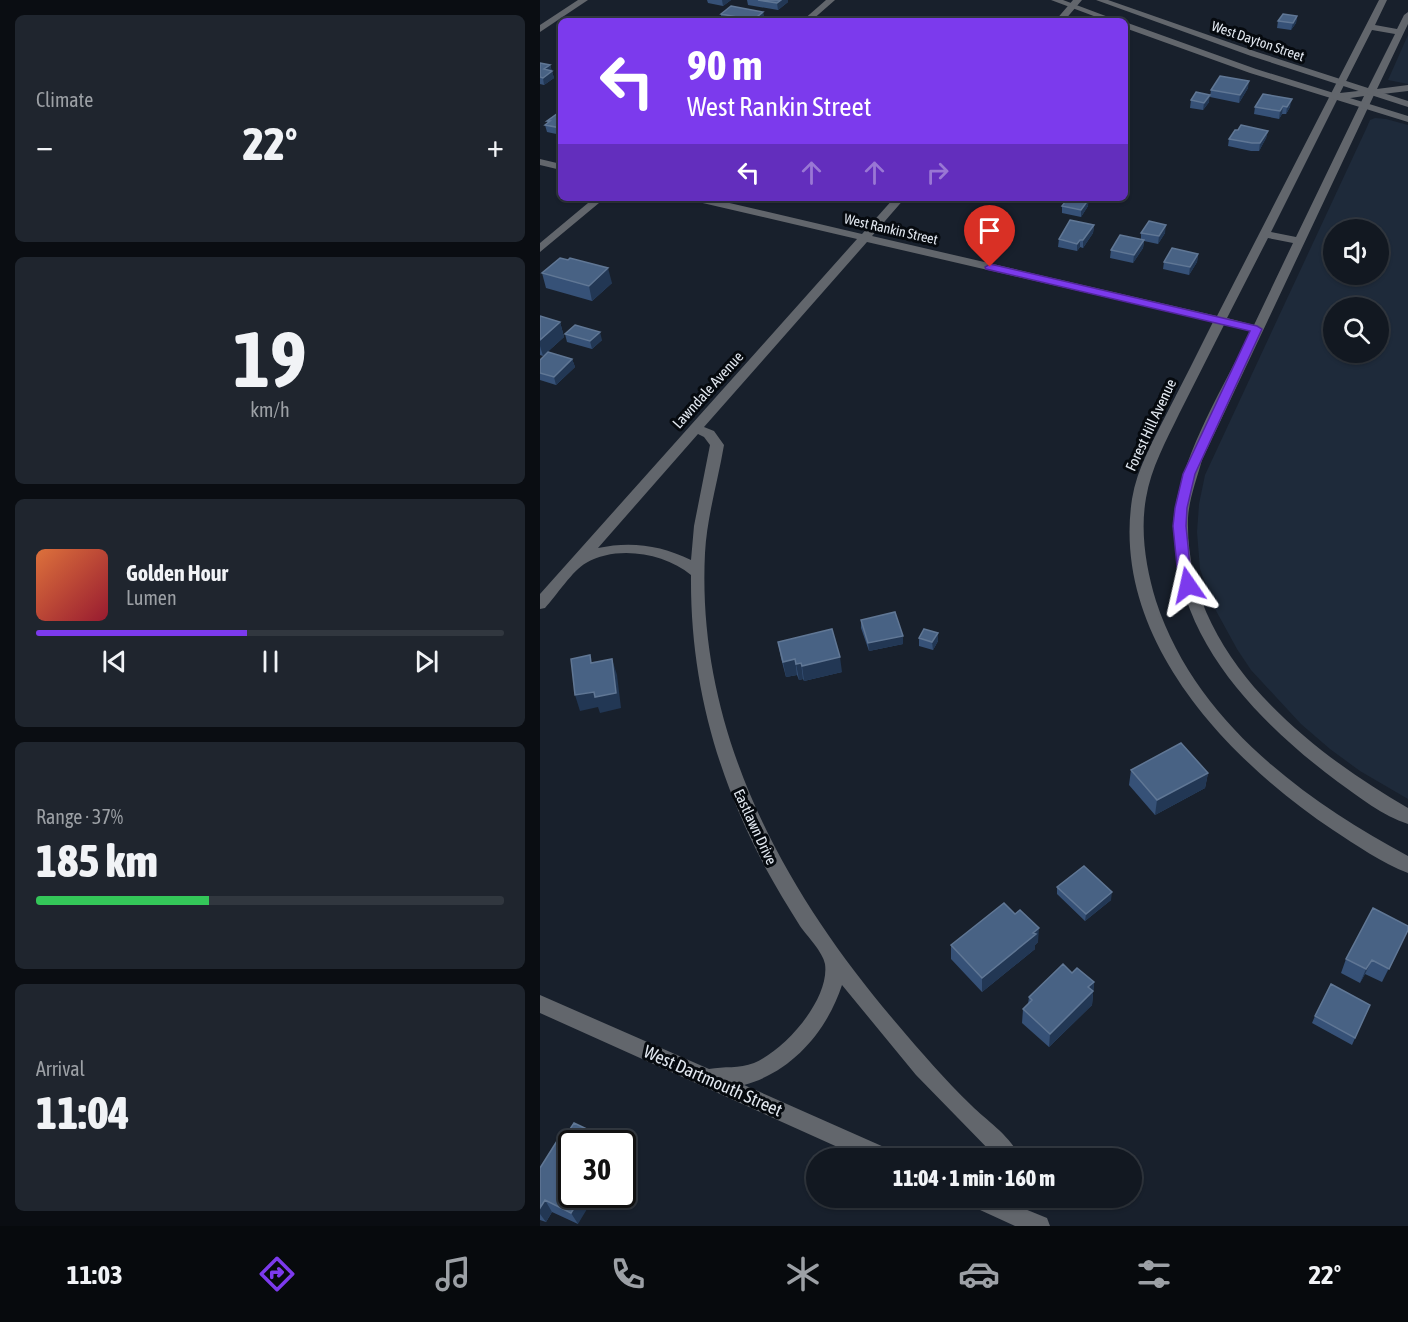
<!DOCTYPE html>
<html lang="en">
<head>
<meta charset="utf-8">
<style>
	:root { --surface:#121821; --page:#1f252e; --text:#f1f3f6; --muted:#9ca0a5; --line:#31373f; --accent:#7c3aed }
	body { margin:0; font-family:"Asap Condensed",sans-serif; background:var(--page); color:var(--text); height:100vh; display:flex; flex-direction:column; font-size:22px; white-space:nowrap }
	* { box-sizing:border-box; margin:0 }
	p { font-size:20px; color:var(--muted) }
	.icon { flex:none; width:33px; height:33px; fill:none; stroke:currentColor; stroke-width:2; stroke-linecap:round; stroke-linejoin:round }
	.map { position:relative; flex:1; overflow:hidden }
	.sheet { display:flex; flex-direction:column; gap:15px; padding:15px; background:#0a0d12; width:540px }
	.sheet>* { flex:none }
	.hud { position:absolute; left:18px; top:18px; width:570px; height:183px; border-radius:9px; box-shadow:0 2px 4px #0004,0 0 0 2px var(--line); background:#7c3aed; color:#fff; overflow:hidden }
	.buttons { position:absolute; left:783px; top:219px; display:grid; gap:12px }
	.buttons a { display:grid; place-items:center; width:66px; height:66px; border-radius:50%; background:var(--surface); box-shadow:0 2px 4px #0004,0 0 0 2px var(--line); font-size:30px }
	.speed { position:absolute; left:18px; top:1130px; display:flex; gap:12px; font-size:30px; font-weight:700; text-align:center }
	.speed>* { display:grid; place-content:center; width:78px; height:78px; border-radius:50%; background:var(--surface); box-shadow:0 2px 4px #0004,0 0 0 2px var(--line); line-height:1 }
	.speed .limit { border:3px solid #111; border-radius:9px; background:#fff; color:#111 }
	.pin { position:absolute; display:grid; place-items:center; width:51px; height:51px; color:#fff; margin:-62px -26px; border-radius:50% 50% 50% 0; rotate:-45deg; box-shadow:0 0 6px #0007 }
	.pin .icon { rotate:45deg }
	.me { position:absolute; width:66px; margin:-33px; rotate:349deg; stroke-linejoin:round; filter:drop-shadow(0 0 4px #0008) }
	.turn { display:flex; align-items:center; gap:21px; height:126px; padding:0 30px; font-size:27px }
	.turn .icon { width:78px; height:78px; stroke-width:2.5 }
	.turn b { display:block; font-size:42px; line-height:51px }
	.lanes { display:flex; align-items:center; height:57px; padding:0 30px; background:#0003; justify-content:center; gap:30px; direction:ltr }
	.lanes .off { opacity:.35 }
	.big { font-size:45px; font-weight:800; line-height:1.1 }
	.sheet .tile { flex:1; display:flex; flex-direction:column; justify-content:center; gap:9px; min-width:0; padding:0 21px; border-radius:9px; background:var(--page) }
	.sheet .dial { align-items:center; gap:0 }
	.dial b { font-size:78px; line-height:1 }
	.song { display:flex; align-items:center; gap:18px }
	.cover { width:72px; height:72px; border-radius:9px; background:linear-gradient(135deg,hsl(20 70% 55%),hsl(350 70% 35%)) }
	.played { height:6px; border-radius:3px; background:linear-gradient(90deg,var(--accent) 45%,var(--line) 45%) }
	.keys { display:flex; justify-content:space-around; direction:ltr }
	.heat { display:flex; justify-content:space-between; align-items:center; font-size:33px; direction:ltr }
	.charge { height:9px; border-radius:4px; background:linear-gradient(90deg,#34c759 37%,var(--line) 0) }
	.trip { position:absolute; left:266px; top:1148px; width:336px; height:60px; border-radius:30px; background:var(--surface); box-shadow:0 2px 4px #0004,0 0 0 2px var(--line); font-weight:800; line-height:60px; text-align:center }
	.tab-bar { display:flex; height:96px; justify-content:space-around; align-items:center; background:#070a0d; color:var(--muted) }
	.tab-bar .icon { width:42px; height:42px }
	.tab-bar .on { color:var(--accent) }
	.tab-bar b { font-size:27px; color:var(--text) }
	main { display:flex; flex:1; min-height:0 }
	.map>svg:first-child { display:block }
</style>
</head>
<body>
<main>
<section class="sheet">
<div class="tile"><p>Climate</p>
<div class="heat"><a>−</a><b class="big">22°</b><a>+</a></div>
</div>
<div class="tile dial"><b>19</b><p>km/h</p></div>
<div class="tile">
<div class="song"><i class="cover"></i><div><b>Golden Hour</b><p>Lumen</p></div></div>
<div class="played"></div>
<div class="keys"><svg class="icon" aria-label="previous" viewBox="0 0 24 24"><path d="M18 5L8 12l10 7zM5 5v14"/></svg><svg class="icon" aria-label="pause" viewBox="0 0 24 24"><path d="M8 5v14M16 5v14"/></svg><svg class="icon" aria-label="next" viewBox="0 0 24 24"><path d="M6 5l10 7-10 7zM19 5v14"/></svg></div>
</div>
<div class="tile"><p>Range · 37%</p><b class="big">185 km</b><div class="charge"></div></div>
<div class="tile"><p>Arrival</p><b class="big">11:04</b></div>
</section>
<div class="map">
<svg width="868" height="1226" viewBox="0 0 868 1226">
	<rect width="100%" height="100%" fill="#18202c"/>
	<path fill="#1e2a3a" fill-rule="evenodd" d="M868,35V84L848,80Z
		M835,118L846,119L868,125V799L820,771L790,749L761,724L711,670L697,649L674,607L660,569L657,532L659,504L665,475L827,127L830,120ZM794,230H838V274H794ZM794,308H838V352H794Z"/>
	<g fill="none" stroke-linecap="round" stroke-linejoin="round">
		<path fill="#62666c" fill-rule="evenodd" d="M38,0H48L0,32V25Z
			M286,0H295L271,21H262Z
			M533,0H542L524,21H515Z
			M839,0H847L835,25L857,29L864,15L868,12V24L837,89L868,85V91L834,95L662,460C657,478 649,499 648,518C644,652 763,747 868,808V824C843,816 819,797 798,782C723,726 642,646 636,547C635,537 633,525 634,515C643,452 683,388 711,331L684,325C669,355 654,384 639,414C626,441 611,468 606,498C600,532 606,568 616,601C655,720 762,799 868,856V873C842,863 816,845 793,830C687,759 571,638 592,499C597,468 614,439 628,411C643,382 658,352 673,322L327,242L164,427L174,431L184,445C178,481 167,516 165,553C156,733 244,892 358,1025C381,1052 405,1080 431,1105C448,1122 471,1136 480,1158H457L376,1075L302,985C287,1031 252,1072 204,1085L353,1151L356,1158H322L0,1013V995L169,1069C184,1066 199,1069 214,1063C245,1050 290,999 285,964C283,952 267,936 260,926C248,907 236,887 225,867C176,774 150,680 151,575C124,553 77,545 46,563C33,570 16,596 5,608L0,609V594L317,239L154,201L149,198H168L322,234L354,198H365L332,236L677,316ZM832,30L855,34L827,90L800,93ZM824,96L756,237L731,232L797,100ZM728,238L753,243L714,325L687,318ZM158,434L164,437L170,445L154,526L151,560C121,545 90,541 58,548Z
			M0,159L21,164V170L0,165Z
			M54,198H65L0,252V243Z
			M423,1197H484L480,1207L507,1218L510,1226H475L427,1204Z"/>
		<path fill="#62666c" fill-rule="evenodd" d="M511,0H523L579,21H567Z
			M556,0H568L717,52L868,101V107L711,56Z
			M585,22L716,69L868,116V122L710,73L585,28Z"/>
	</g>
	<path fill="#365177" d="M167,0H191L183,6L168,3Z
		M207,0H248V2L238,10L208,5Z
		M223,12L224,19L221,21H185L181,20V14Z
		M757,16L756,23L751,30L737,28L738,21Z
		M0,63L10,65L14,78L4,85L0,84Z
		M708,88L699,103L670,97L671,90Z
		M651,100L669,102L663,110L650,108Z
		M715,107H750L746,114H742L739,119L714,114Z
		M21,111V135L7,132L5,125L8,123L7,121Z
		M698,130L728,131L726,138L719,151H711L688,146L689,139Z
		M522,206H548L541,217L522,213Z
		M554,225L553,233L543,248L540,247L537,251L518,247L519,239Z
		M601,233H625L618,244L604,241L603,248L593,263L570,258L571,250L601,240Z
		M658,254L657,262L649,275L623,269L624,262Z
		M28,260L72,283L52,301L6,288L2,273Z
		M0,316L20,322L24,337L3,356L0,355Z
		M25,334L62,340L52,349L27,342Z
		M32,359L35,367L16,385L0,380V360Z
		M321,620L363,644L329,651L321,628Z
		M398,633V641L393,650L379,646V638Z
		M238,642L302,672L264,681L263,679L259,680L257,675L246,677L241,658Z
		M591,770L668,773L665,788L615,815L589,785Z
		M517,887L571,900L545,921L517,894Z
		M868,930L842,982L825,974L820,983L801,973L806,959Z
		M498,942L495,945V949L442,992L411,959V945Z
		M532,973L554,982L552,1005L509,1047L482,1023L483,1009L488,1004L489,997Z
		M830,1005L812,1045L772,1023L775,1016Z
		M26,1135L68,1139L70,1143H32L38,1224L12,1212L6,1222L0,1220V1168Z"/>
	<path fill="#223754" d="M182,0H191L183,6Z
		M241,0H248V2L238,10L237,3Z
		M223,12L224,19L221,21H213V20Z
		M757,16L756,23L751,30L753,23Z
		M10,65L14,78L4,85L3,78L4,69Z
		M709,81L708,88L699,103L700,95Z
		M670,95L669,102L663,110L664,103Z
		M752,99L750,107L746,114L747,107Z
		M743,106L742,114L739,119L740,111Z
		M728,131L726,138L719,151L720,143Z
		M549,199L548,206L541,217V210Z
		M554,225L553,233L543,248V240Z
		M626,225L625,233L618,244L619,236Z
		M540,240V247L537,251V244Z
		M604,240L603,248L593,263L594,255Z
		M658,254L657,262L649,275L650,267Z
		M68,268L72,283L52,301L49,286Z
		M20,322L24,337L3,356L0,346V340Z
		M60,332L62,340L52,349L50,341Z
		M32,359L35,367L16,385L14,377Z
		M398,633V641L393,650L392,642Z
		M363,636V644L329,651L328,643Z
		M300,657L302,672L264,681L262,666Z
		M72,659L77,675L81,708L60,713L58,707L40,711L35,695Z
		M255,659L257,675L246,677L243,662Z
		M261,663L263,679L259,680L256,664Z
		M668,773L665,788L615,815L617,800Z
		M572,892L571,900L545,921L546,914Z
		M499,928L498,942L495,945V949L442,992V978Z
		M832,960L825,974L820,983L826,969Z
		M554,982L552,1005L509,1047L510,1034L548,987Z
		M43,1194H56L38,1224L31,1213Z
		M5,1200L12,1212L6,1222L0,1214V1208Z"/>
	<path fill="#486284" stroke="#607795" stroke-width="1.5" d="M218,0H241L237,3Z
		M191,6L223,12L213,20L181,14Z
		M743,14L757,16L753,23L738,21Z
		M0,63L10,65L4,69L12,71L3,78L0,77Z
		M680,76L709,81L700,95L671,90Z
		M656,92L670,95L664,103L651,100Z
		M723,94L752,99L747,107L743,106L740,111L715,107Z
		M21,111V128L5,125L10,121H7Z
		M701,125L728,131L720,143H712L689,139L695,130H698Z
		M528,198H546L549,199L541,210L522,206Z
		M530,220L554,225L543,240H540L537,244L519,239Z
		M609,221L626,225L619,236L601,233Z
		M580,235L604,240L594,255L571,250Z
		M632,248L658,254L650,267L624,262Z
		M20,258L28,260L30,258L68,268L49,286L2,273Z
		M0,316L20,322L0,340Z
		M35,325L60,332L50,341L25,334Z
		M8,352L32,359L14,377L0,373V360Z
		M355,612L363,636L328,643L321,620Z
		M292,629L300,657L262,666L261,663L256,664L255,659L243,662L238,642Z
		M384,629L398,633L392,642L379,638Z
		M50,655L51,663L72,659L76,693L55,697L54,692L35,695L31,659Z
		M641,743L668,773L617,800L591,770Z
		M544,866L572,892L546,914L517,887Z
		M464,903L475,914L480,910L499,928L493,933L496,934L442,978L411,945Z
		M833,908L868,926V930L849,969L832,960L826,969L806,959Z
		M523,964L532,973L537,968L554,982L548,987L553,991L510,1034L483,1009L492,1000L489,997Z
		M791,984L830,1005L815,1038L775,1016Z
		M34,1123L68,1139L65,1143H32V1194H43L31,1213L5,1200L0,1208V1168L22,1133L26,1135Z"/>
	<path fill="#7c3aed" stroke="#51269a" stroke-width="1.5" d="M450,264L717,326L722,329L655,474L647,508L646,526L650,566L655,585L653,589H644L637,566L633,526L635,508L643,474L710,331L446,269L445,267Z"/>
	<g text-anchor="middle" stroke-width="6" stroke-linejoin="round" paint-order="stroke">
		<g font-size="14" fill="#e2e8f0" stroke="#060a0f">
			<text transform="translate(718 41) rotate(19)" y="5">West Dayton Street</text>
			<text transform="translate(351 229) rotate(13)" y="5">West Rankin Street</text>
		</g>
		<g font-size="15" fill="#e2e8f0" stroke="#060a0f">
			<text transform="translate(168 390) rotate(-48)" y="5">Lawndale Avenue</text>
			<text transform="translate(611 425) rotate(-65)" y="5">Forest Hill Avenue</text>
			<text transform="translate(215 827) rotate(65)" y="5">Eastlawn Drive</text>
		</g>
		<g font-size="18" fill="#e2e8f0" stroke="#060a0f">
			<text transform="translate(173 1081) rotate(24)" y="6">West Dartmouth Street</text>
		</g>
	</g>
</svg>
<div class="buttons">
<a><svg class="icon" aria-label="sound" viewBox="0 0 24 24"><path d="M4 9h4l5-4v14l-5-4H4zM17 9q2 3 0 6"/></svg></a>
<a><svg class="icon" aria-label="search" viewBox="0 0 24 24"><circle cx="10" cy="10" r="6"/><path d="M15 15l6 6"/></svg></a>
</div>
<div class="speed"><div class="limit">30</div></div>
<div class="pin" style="left:450px;top:267px;background:#d93025"><svg class="icon" aria-label="arrive" viewBox="0 0 24 24"><path d="M6 21V4h12l-3 4 3 4H6"/></svg></div>
<svg class="me" style="left:648px;top:585px" viewBox="-20 -20 40 40"><path d="M0-17L14 15 0 8-14 15z" fill="#7c3aed" stroke="#fff" stroke-width="4"/></svg>
<div class="trip">11:04 · 1 min · 160 m</div>
<div class="hud">
<div class="turn"><svg class="icon" aria-label="left" viewBox="0 0 24 24"><path d="M17 20v-9H6M10 6l-5 5 5 5"/></svg><div><b>90 m</b>West Rankin Street</div></div>
<div class="lanes"><svg class="icon" aria-label="left" viewBox="0 0 24 24"><path d="M17 20v-9H6M10 6l-5 5 5 5"/></svg><svg class="icon off" aria-label="ahead" viewBox="0 0 24 24"><path d="M12 20V5M6 11l6-6 6 6"/></svg><svg class="icon off" aria-label="ahead" viewBox="0 0 24 24"><path d="M12 20V5M6 11l6-6 6 6"/></svg><svg class="icon off" aria-label="right" viewBox="0 0 24 24"><path d="M7 20v-9h11M14 6l5 5-5 5"/></svg></div>
</div>
</div>
</main>
<nav class="tab-bar">
<b>11:03</b>
<svg class="icon on" aria-label="directions" viewBox="0 0 24 24"><path d="M12 3l9 9-9 9-9-9zM9 14v-3h6M13 9l2 2-2 2"/></svg>
<svg class="icon" aria-label="music" viewBox="0 0 24 24"><path d="M9 18V5l10-2v13"/><circle cx="6" cy="18" r="3"/><circle cx="16" cy="16" r="3"/></svg>
<svg class="icon" aria-label="phone" viewBox="0 0 24 24"><path d="M5 4h4l2 5-3 2q2 4 5 5l2-3 5 2v4C11 20 4 13 5 4z"/></svg>
<svg class="icon" aria-label="climate" viewBox="0 0 24 24"><path d="M12 3v18M4 7l16 10M4 17L20 7"/></svg>
<svg class="icon" aria-label="car" viewBox="0 0 24 24"><path d="M5 17H2v-5l4-1 3-4h7l3 4 3 1v5h-3M9 17h6M6 11h13"/><circle cx="7" cy="17" r="2"/><circle cx="17" cy="17" r="2"/></svg>
<svg class="icon" aria-label="filters" viewBox="0 0 24 24"><path d="M4 7h16M4 17h16"/><circle cx="9" cy="7" r="2"/><circle cx="15" cy="17" r="2"/></svg>
<b>22°</b>
</nav>
</body>
</html>
